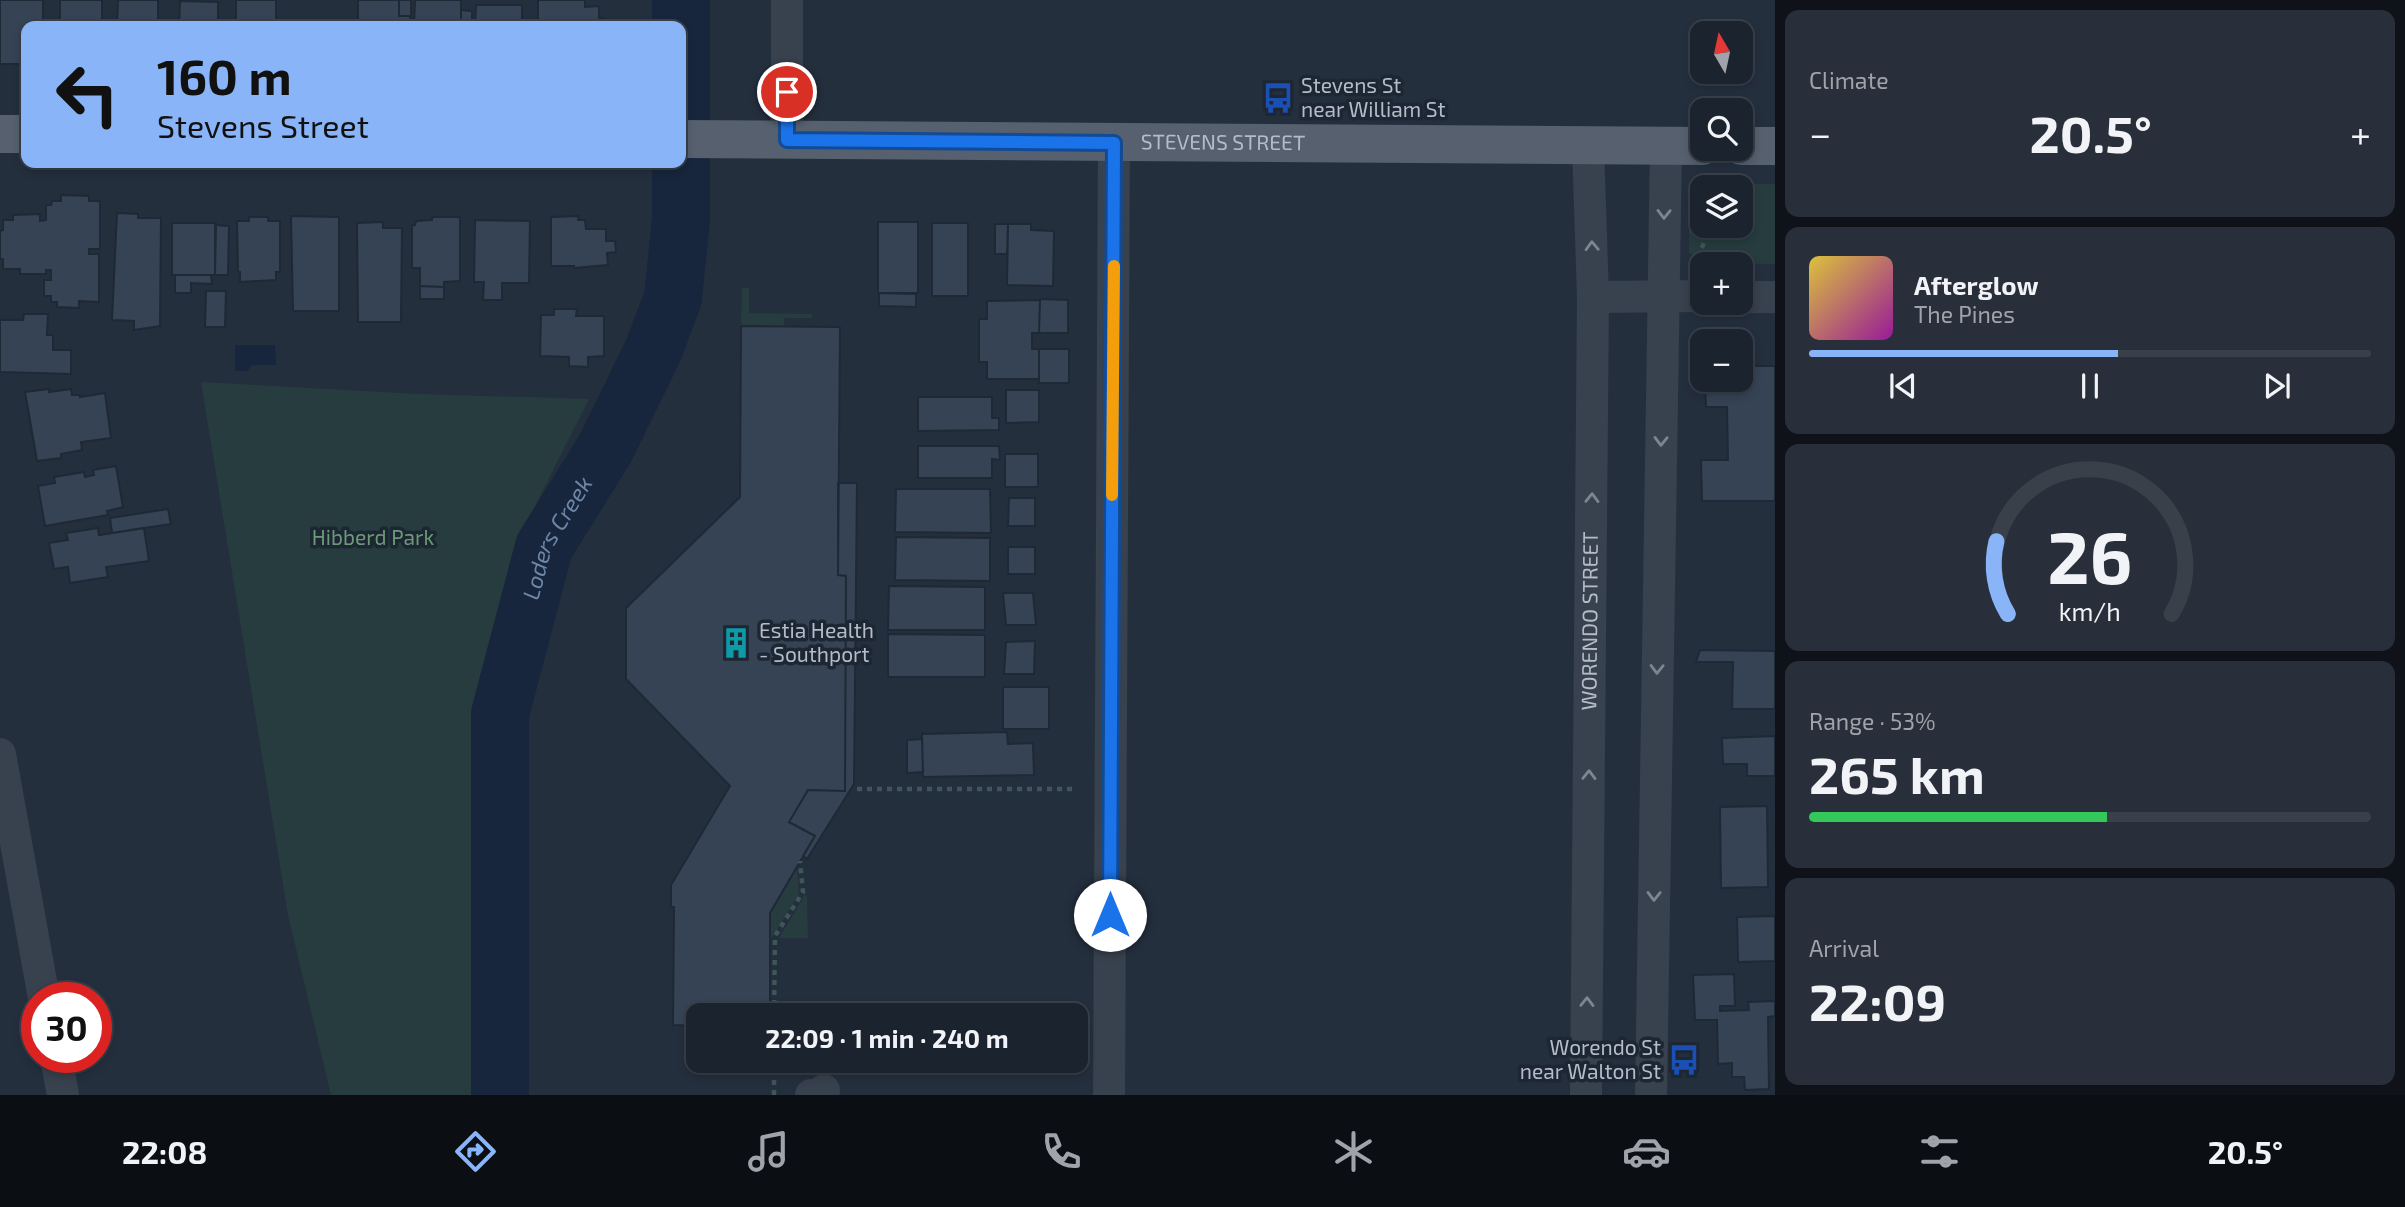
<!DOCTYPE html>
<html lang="en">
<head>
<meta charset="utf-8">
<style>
	:root { --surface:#1b232e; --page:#282f3a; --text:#f1f3f6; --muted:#a0a4aa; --line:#39404a; --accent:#8ab4f8 }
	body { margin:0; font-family:"Exo 2",sans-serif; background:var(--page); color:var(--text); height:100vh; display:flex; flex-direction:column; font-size:26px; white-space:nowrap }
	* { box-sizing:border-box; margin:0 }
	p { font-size:23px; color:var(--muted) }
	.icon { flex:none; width:38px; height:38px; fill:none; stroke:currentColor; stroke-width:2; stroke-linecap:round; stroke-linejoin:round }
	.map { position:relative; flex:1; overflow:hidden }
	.panel { display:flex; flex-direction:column; gap:10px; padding:10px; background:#0f1319; width:630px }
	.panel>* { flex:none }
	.banner { position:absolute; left:21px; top:21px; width:665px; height:147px; border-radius:14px; box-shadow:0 4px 10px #0003,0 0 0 2px var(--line); background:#8ab4f8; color:#111; overflow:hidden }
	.needle { width:46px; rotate:351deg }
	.buttons { position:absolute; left:1690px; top:21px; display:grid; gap:14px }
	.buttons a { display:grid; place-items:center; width:63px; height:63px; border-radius:14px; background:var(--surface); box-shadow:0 4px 10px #0003,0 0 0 2px var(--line); font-size:35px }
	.speed { position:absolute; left:21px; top:982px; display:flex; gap:14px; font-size:35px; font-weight:700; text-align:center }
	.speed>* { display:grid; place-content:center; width:91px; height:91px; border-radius:50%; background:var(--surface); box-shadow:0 4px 10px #0003,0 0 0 2px var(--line); line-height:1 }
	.speed .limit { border:10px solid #d22; background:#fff; color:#111 }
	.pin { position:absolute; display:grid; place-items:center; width:60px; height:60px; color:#fff; margin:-30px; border:4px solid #fff; border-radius:50%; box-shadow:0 2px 7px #0007 }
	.me { position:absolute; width:77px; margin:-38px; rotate:0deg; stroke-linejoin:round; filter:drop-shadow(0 0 5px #0008) }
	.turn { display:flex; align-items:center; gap:24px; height:147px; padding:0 21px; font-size:32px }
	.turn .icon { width:91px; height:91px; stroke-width:2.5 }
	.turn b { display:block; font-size:49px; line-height:60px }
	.big { font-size:52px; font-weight:700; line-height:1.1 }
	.panel .tile { flex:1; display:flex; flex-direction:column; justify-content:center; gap:10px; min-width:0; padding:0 24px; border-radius:14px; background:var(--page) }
	.panel .dial { align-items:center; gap:0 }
	.dial svg { height:182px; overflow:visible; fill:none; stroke:var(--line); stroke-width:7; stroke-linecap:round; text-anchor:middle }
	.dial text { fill:var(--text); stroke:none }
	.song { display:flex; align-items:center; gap:21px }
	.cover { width:84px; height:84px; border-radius:10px; background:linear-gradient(135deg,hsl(50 70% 55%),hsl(300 70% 35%)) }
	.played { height:7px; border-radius:4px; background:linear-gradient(90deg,var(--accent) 55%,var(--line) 55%) }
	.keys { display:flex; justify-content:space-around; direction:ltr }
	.heat { display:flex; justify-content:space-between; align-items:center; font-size:38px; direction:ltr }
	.charge { height:10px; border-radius:5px; background:linear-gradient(90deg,#34c759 53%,var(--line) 0) }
	.trip { position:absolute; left:686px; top:1003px; width:402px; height:70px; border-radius:14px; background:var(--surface); box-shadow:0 4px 10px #0003,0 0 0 2px var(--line); font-weight:700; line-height:70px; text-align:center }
	.tab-bar { display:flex; height:112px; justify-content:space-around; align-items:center; background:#0b0e12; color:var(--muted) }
	.tab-bar .icon { width:49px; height:49px }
	.tab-bar .active { color:var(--accent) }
	.tab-bar b { font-size:32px; color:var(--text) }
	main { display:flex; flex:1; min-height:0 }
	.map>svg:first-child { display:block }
</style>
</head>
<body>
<main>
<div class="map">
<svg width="1775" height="1095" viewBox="0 0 1775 1095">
	<rect width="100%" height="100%" fill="#242f3e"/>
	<path fill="#263c3f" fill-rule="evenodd" d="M1707,183L1775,184V264L1700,263L1689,252V196L1692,190ZM1703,187H1741V226H1703Z
		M742,288H749V313L812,314V318H784V326H741Z
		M201,382L419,394L589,399L521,534L484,697V1095H331L288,915Z
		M797,866L799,894L769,942L770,913Z
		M805,895L807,896L808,938H779Z"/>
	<path fill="#17263c" d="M235,345H275L276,365H252L247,371H235Z"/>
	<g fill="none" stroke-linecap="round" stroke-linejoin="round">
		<path stroke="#17263c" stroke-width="58" id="s1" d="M500,1095V714L544,547L605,449L653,351L673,298L681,219V0"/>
	</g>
	<path fill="#364354" stroke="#1f2835" stroke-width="2" d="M0,0H43V26H26V64H0Z
		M60,0H102V26H60Z
		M118,0H158V26H117Z
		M236,0H276V26H236Z
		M358,0H399V16H410V26H358Z
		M399,0H411V16H399Z
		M415,0H461V26H414Z
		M538,0H585V7L599,6V18L606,19V26H538Z
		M180,1L218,2V26H179Z
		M476,5H522V26H475Z
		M461,10L472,11V26H461Z
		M61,195L89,196V201H100V249H89V254H99V302L79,301V308L57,307V302H51V296H44V280H51V270H46V274H20V269H3V259H0V231L3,230V220H13V215L40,214V221L46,220V205H51L52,201H61Z
		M117,213L138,214V218H161L160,326L134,330V321L112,320Z
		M291,216L339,217V311H293Z
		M579,216L578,220H585L586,229H606V241H615L616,252L607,253L608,265L574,268V266H551V217Z
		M249,217H268V221H280V272H276V280L240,282V272H238L237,221H249Z
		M432,217H460V281L444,282V287L420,286V268H412V225H415L416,221L432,220Z
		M475,220L530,221L529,283H502V300H483L484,282H474Z
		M383,222V228H402L401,322H358L357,223Z
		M878,222H918V293H878Z
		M172,223H216L215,275H172Z
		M932,223H968V296H932Z
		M995,224H1008L1007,254H995Z
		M1008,224H1031V230L1054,231L1053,286L1007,285Z
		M215,225L229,226L228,275H215Z
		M175,275H211L212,284L191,283V293H175Z
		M420,286L444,287V299H420Z
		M206,291H226L225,327H205Z
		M879,293L916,294V307L879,306Z
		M1040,299L1068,300V333H1039Z
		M1040,300L1039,333H1032V349H1039V379H987V362H979V319H987V301Z
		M554,309H577L576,316H604V356L588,357V367L569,366V357L540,356L541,315H554Z
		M24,314H48L47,335H53V350H71V374L0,372V320H23Z
		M741,326L840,327L838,575L846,576L845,791L808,790L789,822L815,836L770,913V1015H698V1026L673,1025L674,907H671V885L730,786L626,679V608L740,497Z
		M1039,349H1069V383H1039Z
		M1741,366H1775V501H1702L1701,460H1728L1727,407H1706L1705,380H1741Z
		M49,389V392L71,389L72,395H80V397L105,393L111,438L81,442L82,450L61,454V458L37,461L25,392Z
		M1006,390H1039V422L1006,423Z
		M918,397H992V418H999V430L918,431Z
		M918,446H999L1000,460L992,459V478H918Z
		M1005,454H1038V487H1005Z
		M116,466L123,507L107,511L108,515L45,526L38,486L55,483L54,477L84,472L85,477L94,475L93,470Z
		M838,483H857L854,784L807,859L803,856L815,836L789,822L808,790L845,791L846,576L838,575Z
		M896,489H990L991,533L895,532Z
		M1009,498H1035V526H1008Z
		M168,509L171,524L112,533L110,518Z
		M98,528L99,535L144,528L149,561L106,567L108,577L70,583L68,567L54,569L49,543L68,540L66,533Z
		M896,537L990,538V581L895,580Z
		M1008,547H1035V574H1008Z
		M889,586L985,587V630H888Z
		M1003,593H1033L1036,625H1006Z
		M888,634L985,635V677H888Z
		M1035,641L1034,674H1004L1006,642Z
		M1700,650L1775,651V709H1732L1733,662H1696Z
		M1003,687H1049V729H1003Z
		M1007,732L1008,744L1033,743L1034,775L923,777L922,734Z
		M1775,736V776H1747V764H1723L1722,738Z
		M922,739L923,772L907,773V740Z
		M1767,806L1768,887L1721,888L1720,807Z
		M1775,916V961L1738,962L1737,917Z
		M1734,974L1735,1006H1720V1011L1749,1010L1748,1002L1775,1001V1016L1768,1017L1769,1089L1745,1090L1744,1077H1732V1063L1718,1064L1717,1020H1695L1693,975Z"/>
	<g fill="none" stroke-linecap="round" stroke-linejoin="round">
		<path stroke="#3f5557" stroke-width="4.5" stroke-dasharray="5 5" stroke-linecap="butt" d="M1698,257L1711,226
			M857,789H1072
			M774,1015L775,936L803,892L800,861
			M774,1095V1060"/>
		<g stroke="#38414e" stroke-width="32">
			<path d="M787,140V0"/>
			<path d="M1593,297L1703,296"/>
			<path d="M1741,297H1775"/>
			<path d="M0,754L44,998"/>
			<path d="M56,1057L63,1095"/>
			<path d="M811,1095H819L824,1090"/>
			<path d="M1109,1095L1114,143"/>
			<path id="s2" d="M1586,1095L1593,297L1588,145"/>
			<path d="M1651,1095L1666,146"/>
		</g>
		<g stroke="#56606e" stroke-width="38">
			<path d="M0,134H26"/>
			<path id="s3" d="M681,139L1703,146"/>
			<path d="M1741,146H1775"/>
		</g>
	</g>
	<defs><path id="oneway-chevron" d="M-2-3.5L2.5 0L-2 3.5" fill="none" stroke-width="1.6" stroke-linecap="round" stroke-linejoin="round" transform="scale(1.75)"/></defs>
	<g stroke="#7c8592">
		<use href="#oneway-chevron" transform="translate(1664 214) rotate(91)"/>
		<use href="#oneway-chevron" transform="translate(1592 246) rotate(-92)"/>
		<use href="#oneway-chevron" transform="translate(1661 441) rotate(91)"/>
		<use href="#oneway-chevron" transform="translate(1592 498) rotate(-89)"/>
		<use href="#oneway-chevron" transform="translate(1657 669) rotate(91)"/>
		<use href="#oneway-chevron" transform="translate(1589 775) rotate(-89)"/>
		<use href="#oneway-chevron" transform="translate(1654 896) rotate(91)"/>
		<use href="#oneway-chevron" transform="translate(1587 1002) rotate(-89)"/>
	</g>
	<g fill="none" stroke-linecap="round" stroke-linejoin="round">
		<defs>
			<path id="route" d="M787,92V140L1114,143L1110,915"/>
		</defs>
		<use href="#route" stroke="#114b97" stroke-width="18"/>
		<use href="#route" stroke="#1a73e8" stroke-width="12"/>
		<path stroke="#f59e0b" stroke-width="12" d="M1112,495L1114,266"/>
	</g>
	<defs>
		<symbol id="bus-bare" viewBox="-9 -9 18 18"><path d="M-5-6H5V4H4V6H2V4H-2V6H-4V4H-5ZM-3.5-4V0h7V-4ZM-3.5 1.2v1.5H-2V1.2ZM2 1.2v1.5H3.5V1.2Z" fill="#1a4fb4" stroke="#1d2633" stroke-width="2.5" paint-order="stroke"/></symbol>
		<symbol id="building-bare" viewBox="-9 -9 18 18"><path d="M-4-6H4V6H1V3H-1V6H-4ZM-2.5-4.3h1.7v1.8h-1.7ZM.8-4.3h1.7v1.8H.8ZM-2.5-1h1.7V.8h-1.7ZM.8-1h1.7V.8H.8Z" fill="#0f9aa8" stroke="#1d2633" stroke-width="2.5" paint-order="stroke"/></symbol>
	</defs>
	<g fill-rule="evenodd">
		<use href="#bus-bare" x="1256" y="76" width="44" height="44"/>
		<use href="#building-bare" x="714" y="621" width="44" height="44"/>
		<use href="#bus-bare" x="1662" y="1038" width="44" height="44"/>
	</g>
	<g text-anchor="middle" stroke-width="7" stroke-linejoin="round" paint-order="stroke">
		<g font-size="21" fill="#b4bcc9" stroke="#1d2633" text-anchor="start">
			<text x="1301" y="93">Stevens St<tspan x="1301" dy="24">near William St</tspan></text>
			<text x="759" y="638">Estia Health<tspan x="759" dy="24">- Southport</tspan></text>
			<text x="1661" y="1055" text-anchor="end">Worendo St<tspan x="1661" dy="24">near Walton St</tspan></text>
		</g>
		<g font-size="21" fill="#b4bcc9" stroke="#1d2633">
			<text dy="7" stroke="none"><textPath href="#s3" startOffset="542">STEVENS STREET</textPath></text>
			<text dy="7" stroke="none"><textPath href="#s2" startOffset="474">WORENDO STREET</textPath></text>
		</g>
		<g font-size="21" fill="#6b9a76" stroke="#1d2633">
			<text x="373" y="545">Hibberd Park</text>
		</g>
		<g font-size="23" font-style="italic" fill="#6d86a8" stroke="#1d2633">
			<text dy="8" stroke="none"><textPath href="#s1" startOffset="567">Loders Creek</textPath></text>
		</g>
	</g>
</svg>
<div class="buttons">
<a><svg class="needle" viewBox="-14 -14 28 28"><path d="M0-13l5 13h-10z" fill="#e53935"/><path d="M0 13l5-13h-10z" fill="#a0a4aa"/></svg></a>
<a><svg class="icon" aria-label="search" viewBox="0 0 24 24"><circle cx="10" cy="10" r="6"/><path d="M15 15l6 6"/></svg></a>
<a><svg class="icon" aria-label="layers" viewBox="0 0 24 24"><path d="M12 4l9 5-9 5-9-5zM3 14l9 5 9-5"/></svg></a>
<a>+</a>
<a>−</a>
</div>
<div class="speed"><div class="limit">30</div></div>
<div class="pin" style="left:787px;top:92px;background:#d93025"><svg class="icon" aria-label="arrive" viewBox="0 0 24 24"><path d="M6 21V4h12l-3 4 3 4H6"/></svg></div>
<svg class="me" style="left:1110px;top:915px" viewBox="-20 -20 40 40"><circle r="19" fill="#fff"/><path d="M0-13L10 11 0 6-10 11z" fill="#1a73e8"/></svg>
<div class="trip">22:09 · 1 min · 240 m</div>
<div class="banner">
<div class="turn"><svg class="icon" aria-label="left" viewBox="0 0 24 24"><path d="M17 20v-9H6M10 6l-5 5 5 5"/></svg><div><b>160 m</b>Stevens Street</div></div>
</div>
</div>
<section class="panel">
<div class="tile"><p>Climate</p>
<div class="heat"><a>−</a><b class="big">20.5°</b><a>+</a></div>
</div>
<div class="tile">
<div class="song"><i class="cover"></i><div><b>Afterglow</b><p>The Pines</p></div></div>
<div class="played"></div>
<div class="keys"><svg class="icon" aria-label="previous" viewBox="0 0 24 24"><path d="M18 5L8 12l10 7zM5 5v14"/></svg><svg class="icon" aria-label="pause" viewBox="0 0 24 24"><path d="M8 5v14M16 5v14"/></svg><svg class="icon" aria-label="next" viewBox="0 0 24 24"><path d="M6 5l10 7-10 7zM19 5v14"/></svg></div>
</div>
<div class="tile dial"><svg viewBox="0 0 100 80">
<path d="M14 69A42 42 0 1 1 86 69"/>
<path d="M14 69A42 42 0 0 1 9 37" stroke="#8ab4f8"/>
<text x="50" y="56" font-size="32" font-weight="700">26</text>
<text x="50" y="72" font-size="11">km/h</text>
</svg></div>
<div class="tile"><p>Range · 53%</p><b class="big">265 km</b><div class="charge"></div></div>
<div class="tile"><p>Arrival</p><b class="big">22:09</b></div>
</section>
</main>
<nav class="tab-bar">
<b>22:08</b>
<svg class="icon active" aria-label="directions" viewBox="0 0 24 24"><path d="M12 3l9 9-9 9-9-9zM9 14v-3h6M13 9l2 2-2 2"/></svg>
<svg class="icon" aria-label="music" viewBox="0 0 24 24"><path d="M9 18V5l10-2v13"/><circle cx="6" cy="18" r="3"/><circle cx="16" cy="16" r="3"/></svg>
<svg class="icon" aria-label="phone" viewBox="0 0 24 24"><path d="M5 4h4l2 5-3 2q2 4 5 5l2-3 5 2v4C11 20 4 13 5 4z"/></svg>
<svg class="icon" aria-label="climate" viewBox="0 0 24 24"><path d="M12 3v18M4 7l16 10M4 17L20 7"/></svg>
<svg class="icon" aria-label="car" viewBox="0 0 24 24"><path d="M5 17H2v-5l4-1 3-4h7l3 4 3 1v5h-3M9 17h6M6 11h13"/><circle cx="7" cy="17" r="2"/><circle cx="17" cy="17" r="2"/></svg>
<svg class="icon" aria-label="filters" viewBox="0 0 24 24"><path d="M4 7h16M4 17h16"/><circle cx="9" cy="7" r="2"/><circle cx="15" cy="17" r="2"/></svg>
<b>20.5°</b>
</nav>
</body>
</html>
